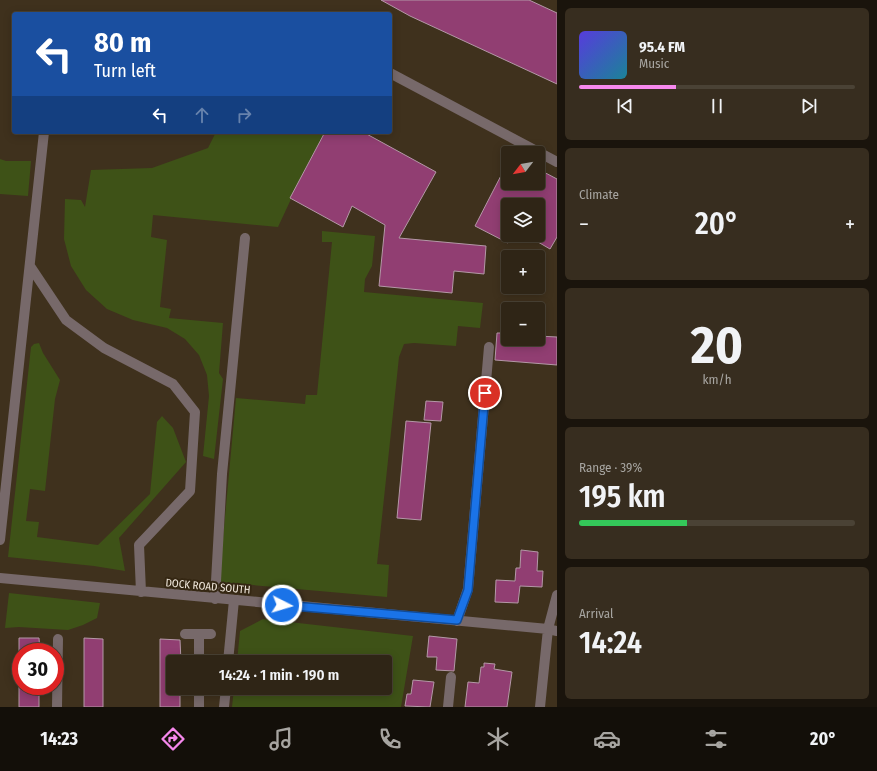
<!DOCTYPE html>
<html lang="en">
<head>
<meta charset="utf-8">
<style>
	:root { --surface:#2f2516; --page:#372d1f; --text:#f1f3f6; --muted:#a7a5a1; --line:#4a4235; --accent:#f688ed }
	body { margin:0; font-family:"Fira Sans Condensed",sans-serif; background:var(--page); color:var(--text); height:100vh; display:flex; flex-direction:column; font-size:15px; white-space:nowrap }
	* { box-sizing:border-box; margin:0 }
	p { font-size:13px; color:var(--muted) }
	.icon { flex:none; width:22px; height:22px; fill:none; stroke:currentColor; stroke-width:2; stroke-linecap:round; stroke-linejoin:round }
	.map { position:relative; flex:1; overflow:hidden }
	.panel { display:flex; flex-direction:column; gap:8px; padding:8px; background:#1a140c; width:320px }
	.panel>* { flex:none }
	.top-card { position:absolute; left:12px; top:12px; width:380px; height:122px; border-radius:4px; box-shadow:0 2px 10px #0003,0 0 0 1px var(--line); background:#1a4fa0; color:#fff; overflow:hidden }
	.needle { width:26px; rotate:239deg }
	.tools { position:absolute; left:501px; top:146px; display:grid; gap:8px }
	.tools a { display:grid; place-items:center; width:44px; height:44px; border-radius:4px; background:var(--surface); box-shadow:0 2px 10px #0003,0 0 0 1px var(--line); font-size:20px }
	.speed { position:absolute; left:12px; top:643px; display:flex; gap:8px; font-size:20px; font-weight:700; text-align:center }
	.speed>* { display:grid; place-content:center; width:52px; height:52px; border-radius:50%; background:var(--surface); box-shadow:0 2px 10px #0003,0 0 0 1px var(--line); line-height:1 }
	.speed .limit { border:6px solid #d22; background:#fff; color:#111 }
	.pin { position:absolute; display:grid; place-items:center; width:34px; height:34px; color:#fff; margin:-17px; border:2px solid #fff; border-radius:50%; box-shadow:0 1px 4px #0007 }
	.me { position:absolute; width:44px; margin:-22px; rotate:95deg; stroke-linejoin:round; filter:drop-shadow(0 0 3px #0008) }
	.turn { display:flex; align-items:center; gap:14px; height:84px; padding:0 16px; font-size:18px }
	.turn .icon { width:52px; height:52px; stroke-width:2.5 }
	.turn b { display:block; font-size:28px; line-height:34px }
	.lanes { display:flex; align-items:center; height:38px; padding:0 16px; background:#0003; justify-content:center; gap:20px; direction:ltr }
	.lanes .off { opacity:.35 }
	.big { font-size:30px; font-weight:600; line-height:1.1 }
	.panel .card { flex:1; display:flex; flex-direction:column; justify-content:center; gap:6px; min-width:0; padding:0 14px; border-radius:6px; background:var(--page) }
	.panel .dial { align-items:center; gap:0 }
	.dial b { font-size:52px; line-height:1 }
	.song { display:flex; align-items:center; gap:12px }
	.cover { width:48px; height:48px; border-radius:6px; background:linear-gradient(135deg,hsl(250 70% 55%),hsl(190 70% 35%)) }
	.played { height:4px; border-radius:2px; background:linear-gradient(90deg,var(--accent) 35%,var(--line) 35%) }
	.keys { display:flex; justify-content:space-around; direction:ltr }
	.heat { display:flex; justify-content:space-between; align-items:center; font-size:22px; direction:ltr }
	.charge { height:6px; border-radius:3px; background:linear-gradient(90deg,#34c759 39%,var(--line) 0) }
	.trip { position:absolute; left:166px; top:655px; width:226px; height:40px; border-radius:4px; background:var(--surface); box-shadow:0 2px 10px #0003,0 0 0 1px var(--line); font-weight:600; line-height:40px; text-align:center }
	.tab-bar { display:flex; height:64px; justify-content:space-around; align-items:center; background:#130f09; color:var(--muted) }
	.tab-bar .icon { width:28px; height:28px }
	.tab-bar .selected { color:var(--accent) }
	.tab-bar b { font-size:18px; color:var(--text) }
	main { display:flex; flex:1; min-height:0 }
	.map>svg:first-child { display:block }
</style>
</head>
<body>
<main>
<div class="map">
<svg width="557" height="707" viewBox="0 0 557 707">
	<rect width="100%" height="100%" fill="#3f311d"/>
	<path fill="#3e5217" d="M216,132H325L306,167L278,227L153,215L151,237L167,240L160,307L171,309L169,318L223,323L219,373L223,379L214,459L203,456L209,396L207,375L199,355L185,339L167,328L133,320L107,309L86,290L71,266L64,239L65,199L81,200L85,207L91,170L152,168L208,148Z
		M0,159L6,161H31L28,196L0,194Z
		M322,231L375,236L372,266L365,279L364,292L483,303L480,328L458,326L456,346L414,343L404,344L399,357L377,564L389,565L387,597L219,582L236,398L305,404L306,395H317L332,242H322Z
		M39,343L43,353L60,380L55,399L45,491L30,489L26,521L39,522L37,537L98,545L150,494L157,422L162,416L173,428L186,462L119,538L125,571L94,566L8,557L31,347L34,344Z
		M9,593L100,603L97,618L83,625L68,630L19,627L5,628Z
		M263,619L413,636L401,707H232L234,688H385V662H237L240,631Z"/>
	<path fill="#913e72" stroke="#b498a7" d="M381,0H529L557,13V84L410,16Z
		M325,132H363L436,172L399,238L486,246L484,274L454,271L452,293L379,286L385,225L352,206L343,227L290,198Z
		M508,162V183H538V169L557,179V237L550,249L538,242V205H508V243L475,226Z
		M497,333H508V339H538V336L557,337V365L495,360Z
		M426,401L443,402L441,421L424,420Z
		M406,421L431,423L421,520L397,518Z
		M521,550L538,552L537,571H543L542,587L520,586L518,603L495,602L496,580L515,581L516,568H520Z
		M429,636L457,639L454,671L436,670L437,657H427Z
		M19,638H39L40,652H19Z
		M84,638L103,639V707H84Z
		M160,639L180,640L181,662H173V688H180V707H160Z
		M484,663L495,664L494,669L512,672L507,707H465L468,682L479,683L481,667H484Z
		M413,680L434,682L430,707L405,706L407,694H411Z
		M19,686H39V707H19Z"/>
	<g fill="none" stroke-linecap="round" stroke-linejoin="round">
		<path stroke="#77696a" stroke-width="10" d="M390,73L557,162
			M30,266L66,320L104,348L173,384L195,412L190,491L139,545L141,592
			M0,540L44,132
			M0,578L548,629L557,631
			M215,599L222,474L245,238
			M457,621L468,589L489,347
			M185,634H211
			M199,662V634
			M228,662L234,600
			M57,707L58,639
			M199,707V688
			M224,707L226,688
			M448,707L451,677
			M540,707L548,629L557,595"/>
	</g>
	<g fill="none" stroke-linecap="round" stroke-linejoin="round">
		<defs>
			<path id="route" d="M282,605L457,620L468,590L485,393"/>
		</defs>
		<use href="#route" stroke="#114b97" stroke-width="10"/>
		<use href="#route" stroke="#1a73e8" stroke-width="7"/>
	</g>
	<g text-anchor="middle" stroke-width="4" stroke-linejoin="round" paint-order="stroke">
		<g font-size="11" fill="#f0e7db" stroke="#352713">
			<text transform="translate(208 586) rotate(5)" y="4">DOCK ROAD SOUTH</text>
		</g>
	</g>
</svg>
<div class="tools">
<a><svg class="needle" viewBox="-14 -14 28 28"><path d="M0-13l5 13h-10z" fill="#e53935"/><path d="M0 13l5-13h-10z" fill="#a7a5a1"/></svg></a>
<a><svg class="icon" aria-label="layers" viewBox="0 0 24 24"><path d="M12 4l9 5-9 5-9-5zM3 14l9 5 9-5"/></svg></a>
<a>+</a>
<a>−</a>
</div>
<div class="speed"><div class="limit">30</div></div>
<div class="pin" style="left:485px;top:393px;background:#d93025"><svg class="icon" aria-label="arrive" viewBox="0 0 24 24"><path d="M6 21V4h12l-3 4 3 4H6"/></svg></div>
<svg class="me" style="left:282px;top:605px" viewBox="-20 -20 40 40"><circle r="17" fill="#1a73e8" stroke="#fff" stroke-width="3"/><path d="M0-11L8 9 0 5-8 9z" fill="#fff"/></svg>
<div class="trip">14:24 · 1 min · 190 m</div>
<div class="top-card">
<div class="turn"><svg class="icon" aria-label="left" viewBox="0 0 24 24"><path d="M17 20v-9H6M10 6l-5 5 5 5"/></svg><div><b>80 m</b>Turn left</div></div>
<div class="lanes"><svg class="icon" aria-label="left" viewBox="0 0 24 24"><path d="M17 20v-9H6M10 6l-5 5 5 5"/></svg><svg class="icon off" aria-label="ahead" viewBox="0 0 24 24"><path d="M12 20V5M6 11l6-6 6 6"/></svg><svg class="icon off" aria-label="right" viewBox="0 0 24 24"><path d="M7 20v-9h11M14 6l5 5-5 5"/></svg></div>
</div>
</div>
<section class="panel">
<div class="card">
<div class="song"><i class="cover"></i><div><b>95.4 FM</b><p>Music</p></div></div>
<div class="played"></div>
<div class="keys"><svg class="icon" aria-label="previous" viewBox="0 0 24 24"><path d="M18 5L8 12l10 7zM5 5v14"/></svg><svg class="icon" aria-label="pause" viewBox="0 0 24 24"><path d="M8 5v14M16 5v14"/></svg><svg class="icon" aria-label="next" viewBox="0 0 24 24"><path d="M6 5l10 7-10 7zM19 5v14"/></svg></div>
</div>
<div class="card"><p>Climate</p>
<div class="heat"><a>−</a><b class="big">20°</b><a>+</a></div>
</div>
<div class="card dial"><b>20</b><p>km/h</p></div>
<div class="card"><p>Range · 39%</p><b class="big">195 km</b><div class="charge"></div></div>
<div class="card"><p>Arrival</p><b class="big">14:24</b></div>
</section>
</main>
<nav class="tab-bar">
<b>14:23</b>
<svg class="icon selected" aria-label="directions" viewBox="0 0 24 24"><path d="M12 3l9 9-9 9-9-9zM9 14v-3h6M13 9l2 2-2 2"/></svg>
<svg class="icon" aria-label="music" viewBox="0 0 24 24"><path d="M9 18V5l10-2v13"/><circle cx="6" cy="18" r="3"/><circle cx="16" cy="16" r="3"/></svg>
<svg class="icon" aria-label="phone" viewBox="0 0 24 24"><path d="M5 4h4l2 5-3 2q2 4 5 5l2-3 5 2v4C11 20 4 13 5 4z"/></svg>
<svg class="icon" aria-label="climate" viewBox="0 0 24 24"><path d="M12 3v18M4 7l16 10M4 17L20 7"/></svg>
<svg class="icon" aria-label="car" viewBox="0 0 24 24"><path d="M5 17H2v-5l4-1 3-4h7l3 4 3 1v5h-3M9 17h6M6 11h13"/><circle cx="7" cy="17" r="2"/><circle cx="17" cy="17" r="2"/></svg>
<svg class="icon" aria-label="filters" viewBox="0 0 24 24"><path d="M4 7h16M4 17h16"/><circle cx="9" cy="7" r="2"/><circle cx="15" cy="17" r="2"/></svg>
<b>20°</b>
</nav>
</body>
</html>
